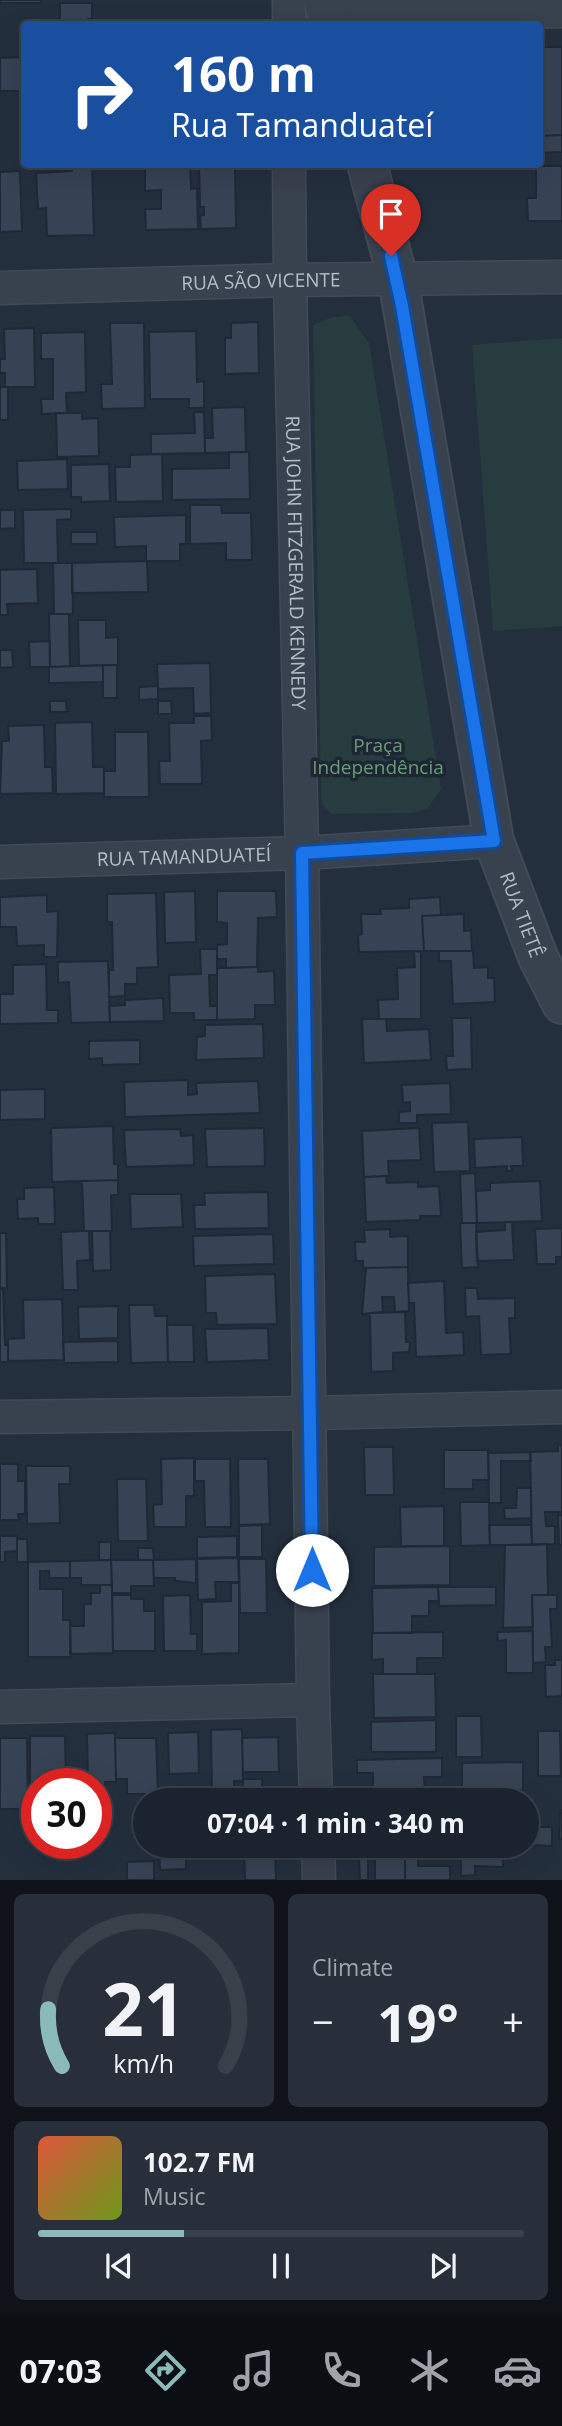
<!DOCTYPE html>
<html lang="en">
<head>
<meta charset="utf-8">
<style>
	:root { --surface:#1b232e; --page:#282f3a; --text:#f1f3f6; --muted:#a0a4aa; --line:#39404a; --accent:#8bbbb9 }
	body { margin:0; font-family:"Open Sans",sans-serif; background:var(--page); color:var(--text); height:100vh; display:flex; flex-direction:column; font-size:26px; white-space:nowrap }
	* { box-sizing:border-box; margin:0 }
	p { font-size:23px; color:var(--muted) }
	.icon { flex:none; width:38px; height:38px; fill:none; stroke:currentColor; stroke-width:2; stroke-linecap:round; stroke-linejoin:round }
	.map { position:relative; height:1880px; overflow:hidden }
	.drawer { display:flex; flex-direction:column; gap:14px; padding:14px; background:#0f1319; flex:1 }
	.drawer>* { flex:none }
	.guide { position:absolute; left:21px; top:21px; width:522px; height:147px; border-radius:7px; box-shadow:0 7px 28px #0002,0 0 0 2px var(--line); background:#1a4fa0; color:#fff; overflow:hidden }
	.speed { position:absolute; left:21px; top:1768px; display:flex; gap:14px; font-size:35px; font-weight:700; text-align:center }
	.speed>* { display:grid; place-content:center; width:91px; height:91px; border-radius:50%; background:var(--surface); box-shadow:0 7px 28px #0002,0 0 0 2px var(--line); line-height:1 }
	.speed .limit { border:10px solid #d22; background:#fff; color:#111 }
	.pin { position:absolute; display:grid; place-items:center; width:60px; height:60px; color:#fff; margin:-72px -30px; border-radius:50% 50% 50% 0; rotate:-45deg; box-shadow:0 0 7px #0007 }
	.pin .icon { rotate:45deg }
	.me { position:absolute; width:77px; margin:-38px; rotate:0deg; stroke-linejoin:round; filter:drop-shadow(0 0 5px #0008) }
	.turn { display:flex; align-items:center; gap:24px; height:147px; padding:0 35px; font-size:32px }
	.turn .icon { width:91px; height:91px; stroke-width:2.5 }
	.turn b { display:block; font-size:49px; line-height:60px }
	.big { font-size:52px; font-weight:700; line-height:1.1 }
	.drawer .card { flex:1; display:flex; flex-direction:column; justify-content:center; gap:10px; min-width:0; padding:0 24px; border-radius:10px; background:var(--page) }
	.drawer .dial { align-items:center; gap:0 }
	.dial svg { height:182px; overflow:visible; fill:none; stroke:var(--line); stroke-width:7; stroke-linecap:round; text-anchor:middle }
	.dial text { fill:var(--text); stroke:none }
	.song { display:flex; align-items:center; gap:21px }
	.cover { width:84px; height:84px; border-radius:10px; background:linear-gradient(135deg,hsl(10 70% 55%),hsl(80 70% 35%)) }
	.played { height:7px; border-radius:4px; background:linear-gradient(90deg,var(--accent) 30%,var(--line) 30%) }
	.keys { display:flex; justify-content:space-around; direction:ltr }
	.heat { display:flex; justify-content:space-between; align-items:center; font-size:38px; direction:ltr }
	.drawer .tiles { flex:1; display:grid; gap:14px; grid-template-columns:1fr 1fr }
	.card:last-child { grid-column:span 2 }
	.trip { position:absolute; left:133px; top:1788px; width:406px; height:70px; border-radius:35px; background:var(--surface); box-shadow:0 7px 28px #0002,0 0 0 2px var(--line); font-weight:700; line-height:70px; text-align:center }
	.dock { display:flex; height:112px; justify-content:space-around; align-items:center; background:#0b0e12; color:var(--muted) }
	.dock .icon { width:49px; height:49px }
	.dock .selected { color:var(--accent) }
	.dock b { font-size:32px; color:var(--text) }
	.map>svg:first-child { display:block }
</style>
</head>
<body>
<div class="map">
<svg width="562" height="1880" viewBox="0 0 562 1880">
	<rect width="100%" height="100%" fill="#242f3e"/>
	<path fill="#263c3f" d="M349,315L369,343L441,789L428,808L413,813L331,814L323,805L321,798L313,325L330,318Z
		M562,338V626L493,631L472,345Z"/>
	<path fill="#364354" stroke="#1f2835" stroke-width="2" d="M0,0H41V3H0Z
		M60,3H92V19H88V24H60Z
		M539,28H542V136H539Z
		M542,47H562V135L542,136Z
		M24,57V91H0V58Z
		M562,135V152L539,153V136Z
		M71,164H92L94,235L47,236L46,208L38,209L36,173L72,171Z
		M145,164H190L191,189L197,188L198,229L146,230L145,209H161V190L145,191Z
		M199,164H235L236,228L201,229L200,216L204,215V207H200Z
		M536,166H562V221H528L527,198H536Z
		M20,171L22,231L0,232V172Z
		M258,322L259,373L225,374V338H231V323Z
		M110,323H144L145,408L102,409L101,384H112Z
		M34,328L35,387H5V373H0V359H5L4,329Z
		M196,331L197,382L204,381V408H189V399H150L149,332Z
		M85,332L86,392L66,393L67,413L42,414L41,399H53V359H41V333Z
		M0,387H8V420H0Z
		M245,407L246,452L205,453V438H213L212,408Z
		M194,412H204L205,453L151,454V434L195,433Z
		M56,413H82V419L98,418L99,456L57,457Z
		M229,452H249L250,499L172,500V469L229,468Z
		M162,454L163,501L116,502L115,467H130V455Z
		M67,459L68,489L18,490L17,461Z
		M109,464L110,501L81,502V497H71V465Z
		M190,505H221L222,513H251L252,560H226V543L190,544Z
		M71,509V519L57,520L58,563H24L23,510Z
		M0,510H15V528L0,529Z
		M186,515V544H180V561H146V546L115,547L114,517Z
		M71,532H97V544H71Z
		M147,561L148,592L72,593V563Z
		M53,563H72L73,614H54Z
		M37,569L38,603L7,604L8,615H0V570Z
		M49,614H69L70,666L50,667Z
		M78,620H106V638L118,637V665L79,666Z
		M50,641V667H30L29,642Z
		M0,650H12L13,667L0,668Z
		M210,663L211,713L194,714L193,688L158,689L157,664Z
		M103,665V682L49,683V667Z
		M103,665H117V698H103Z
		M158,686V699L139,700V687Z
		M50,701H66L67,712H50Z
		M158,701H171L172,714H158Z
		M194,716H211L212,740L201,741L202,784H160L159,761H170L169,723H194Z
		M92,722L93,767H104V793L56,794L55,723Z
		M44,725L45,767H52L53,793L0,794L2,741H9L8,726Z
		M115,732H148L149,797H104V771H115Z
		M195,891L196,942L165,943L164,892Z
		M217,891H276L277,917L258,918L257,967L226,968V959H217V945L227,944V923L217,922Z
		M156,893L158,967L137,968V984H125V996L109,997V970H113L112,922H107V894Z
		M47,895V912L58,911L57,957H44V945L17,946L16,927H0V897Z
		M440,897L441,915L422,916L424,951L359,952L358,935L362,934L361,914H381L380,909L409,908V899Z
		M464,914V931L471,930L472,951H424L422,916Z
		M200,949H217V975H209L210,1006H217V1020H194V1013H170L169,975L201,974Z
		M414,951L421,952V1019H379L378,1000L398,999L397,968L415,967Z
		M439,951H473L474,968L488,967V978H494L495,1002L453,1004L451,961H439Z
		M108,961L110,1022L71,1023L69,982L58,983V962Z
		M46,964L47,1010H58V1023L0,1024V994H13V965Z
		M258,967V972L274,971L275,1005H255V1019L217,1020V968Z
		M163,998L164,1021L110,1022L109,1006L125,1005V1000Z
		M452,1018H471L472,1069L447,1070L446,1056H453Z
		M362,1019H386L387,1031L429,1029L431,1060L364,1063Z
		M263,1024L264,1058L196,1060L197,1037L205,1036V1025Z
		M140,1040V1064L102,1065V1058L89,1059V1041Z
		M188,1080V1095L197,1094L196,1083L258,1081L260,1113L125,1117L124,1082Z
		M450,1083L451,1114L417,1115V1123H399V1112L410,1111V1102L403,1103L402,1085Z
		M45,1089V1119L0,1120V1090Z
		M468,1122L470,1171L434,1172L432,1123Z
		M113,1126L114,1164H118V1180L52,1182L51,1128Z
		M264,1128L265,1166L207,1167L205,1129Z
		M419,1128L421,1160L388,1161L389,1176L364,1177L362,1131Z
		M180,1129L181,1136L193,1135L194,1165L126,1167L124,1130Z
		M522,1137L523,1166H511L512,1171H507V1166L475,1168L474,1139Z
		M475,1173L477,1223H462L460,1174Z
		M386,1176L387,1183L418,1182V1187L439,1186L441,1216H420V1220L366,1222L364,1177Z
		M118,1180V1195H111L112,1231H84L82,1181Z
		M540,1181L542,1221L477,1223L476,1191L490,1190V1183Z
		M54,1187L55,1224H38V1218L18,1219L17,1199H24V1188Z
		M268,1192L269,1228L195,1229L194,1205H205L204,1193Z
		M130,1194H181L183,1227L131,1229Z
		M505,1222H512L514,1260L477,1261L476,1232L505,1230Z
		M460,1223H476L478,1267L462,1268Z
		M562,1228V1257H556V1264H537L535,1229Z
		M390,1229V1237L408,1236V1267L363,1268V1261H356L355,1242H365L364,1230Z
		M84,1231H89L90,1260L77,1261L78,1290H63L61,1232Z
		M92,1231H110L111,1270L93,1271Z
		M0,1233H6L7,1288H0Z
		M273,1234L274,1264L194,1266L193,1236Z
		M408,1267L409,1311L395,1312L394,1297H382L383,1312L362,1314L366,1268Z
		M275,1274L277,1324L217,1325L216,1313H206L205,1276Z
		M444,1281L446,1333L463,1332L464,1355L416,1357L414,1303H409L408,1283Z
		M465,1288H477L478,1299L515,1298V1318H509L511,1354L481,1355L479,1316L466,1317Z
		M0,1289H3L5,1345H8V1362H0Z
		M62,1299L64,1360L8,1361V1339L24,1338L23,1300Z
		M129,1305H154L155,1316H167L168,1362L131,1363Z
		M118,1306V1338L79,1339L78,1307Z
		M405,1312L406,1342H410L409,1352L393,1353V1371L371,1372L370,1313Z
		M167,1325H193L194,1362H168Z
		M268,1328L269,1360L207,1362L205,1329Z
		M118,1341V1362L64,1363L63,1342Z
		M558,1445H562V1512H545L546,1526H555V1544L532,1545L530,1452L558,1451Z
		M364,1447H393L394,1495H365Z
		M444,1450H488L489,1480H473V1489H444Z
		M530,1452L531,1461H501V1503H489L488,1453Z
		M194,1458V1496H186V1527H154L153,1505L162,1504L161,1459Z
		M195,1459H230L231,1527H205L204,1481H195Z
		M238,1459H268L270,1524L239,1525Z
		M0,1464H18V1481H25V1514H18L19,1520H0Z
		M26,1466H70V1484H59L60,1523L27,1524Z
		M117,1479H146L148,1541H118Z
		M517,1488H531V1518L505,1519L504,1508H516Z
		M460,1502H489L490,1545L461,1546Z
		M444,1506V1546H401L400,1507Z
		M558,1515H562V1545H559Z
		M262,1525V1557H239V1526Z
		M489,1525H531L532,1545H490Z
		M0,1536H17V1551L5,1552V1562H0Z
		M237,1536V1557L197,1558V1537Z
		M17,1539H27L28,1562H17Z
		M99,1542H111V1560H99Z
		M547,1544L548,1595H532L533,1627L503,1628L505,1545Z
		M450,1546V1585L374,1586V1547Z
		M138,1548H153L154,1560H138Z
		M238,1558L239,1582H215L216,1599L198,1600L197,1559Z
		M196,1559V1583L175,1581V1578H154L153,1560Z
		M239,1559H266L267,1613H240Z
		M111,1560H153L154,1586H131V1593H112Z
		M111,1560L112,1585H81V1578H70V1561Z
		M70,1561V1578H49V1571H40V1589H63V1620H70L71,1657H28V1562Z
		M231,1583H239V1653L202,1654V1602L231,1601Z
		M100,1585H112L113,1653L70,1654V1626H84V1604H91V1593H100Z
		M438,1587H496V1605L439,1606Z
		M438,1587L439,1601H429V1616H412V1633H373L372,1588Z
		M112,1595H131V1599H144V1611H155V1651H113Z
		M190,1595L191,1634H197V1651H164L163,1596Z
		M532,1595H557V1609H550L552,1647H545L546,1662L533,1663Z
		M533,1631V1673H506V1640L498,1641L497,1632Z
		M443,1632V1658H417V1674H383V1659L372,1660V1633Z
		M555,1660H562V1696L546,1697L545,1665H555Z
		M373,1674H435L436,1717L374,1718Z
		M456,1716H481L482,1757H456Z
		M436,1720V1752H371V1722Z
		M242,1729L243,1781H234V1793H212L211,1730Z
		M538,1731H560L561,1776H538Z
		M198,1732L199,1773L169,1774L168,1733Z
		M115,1733L116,1782H105V1796H96V1783H88L87,1734Z
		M30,1736H65L66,1783H37V1786H30Z
		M278,1737L279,1772H243L242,1738Z
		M0,1738H27L28,1809H0Z
		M115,1738H156L158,1794H127V1779H116Z
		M442,1758V1777H424L425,1788L373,1789V1773H357V1760Z
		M523,1762V1790L462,1791V1763Z
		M243,1779H262V1801H244Z
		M429,1789H450V1800L429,1801Z
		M560,1810H562V1839H559Z
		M31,1812H37V1831H31Z
		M527,1827H552V1846L527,1845Z
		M159,1846H200V1854L186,1853V1869L160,1870Z
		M244,1846H290L275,1847L276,1880H245Z
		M376,1846H404V1849H376Z
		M461,1846H503V1867L475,1866V1875L461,1876Z
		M359,1859H368V1880H360Z
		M375,1859H405V1880H375Z
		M405,1859H418V1866H450V1880H405Z
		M154,1861V1880H127V1862Z"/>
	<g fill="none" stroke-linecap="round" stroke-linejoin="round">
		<defs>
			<g id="minor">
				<path d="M289,0V24"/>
				<path d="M327,16L562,11"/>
				<path id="s1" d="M289,164L290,280L302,853L313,1700L316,1801"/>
				<path id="s2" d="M0,288L290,280L562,277"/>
				<path id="s3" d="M0,862L302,853L494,841"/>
				<path d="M0,1417L311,1413L562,1407"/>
				<path d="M0,1707L313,1700"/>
				<path d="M318,1846L319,1880"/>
			</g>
			<g id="tertiary">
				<path d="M324,0L329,24"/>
				<path id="s4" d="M367,164L398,279L494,841L538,957L562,1004"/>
			</g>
		</defs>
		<use href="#minor" stroke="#414a57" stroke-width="35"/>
		<use href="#tertiary" stroke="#414a57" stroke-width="42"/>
		<use href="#minor" stroke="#38414e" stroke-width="32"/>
		<use href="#tertiary" stroke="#38414e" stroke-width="38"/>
	</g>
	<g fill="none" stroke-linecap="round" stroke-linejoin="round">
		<defs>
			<path id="route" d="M312,1570L302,853L494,841L402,306L391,256"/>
		</defs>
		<use href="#route" stroke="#114b97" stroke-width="18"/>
		<use href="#route" stroke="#1a73e8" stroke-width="12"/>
	</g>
	<g text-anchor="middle" stroke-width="7" stroke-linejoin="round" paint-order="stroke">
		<g font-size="19" fill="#b4bcc9" stroke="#1d2633">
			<text dy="7" stroke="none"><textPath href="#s2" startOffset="261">RUA SÃO VICENTE</textPath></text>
			<text dy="7" stroke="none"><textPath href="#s1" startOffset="399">RUA JOHN FITZGERALD KENNEDY</textPath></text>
			<text dy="7" stroke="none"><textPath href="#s3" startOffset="184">RUA TAMANDUATEÍ</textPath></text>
			<text dy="7" stroke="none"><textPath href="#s4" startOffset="768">RUA TIETÊ</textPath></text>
		</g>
		<g font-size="19" fill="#6b9a76" stroke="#1d2633">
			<text x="378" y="752">Praça<tspan x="378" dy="22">Independência</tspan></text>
		</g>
	</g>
</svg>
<div class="speed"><div class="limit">30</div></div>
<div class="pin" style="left:391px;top:256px;background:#d93025"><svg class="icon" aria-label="arrive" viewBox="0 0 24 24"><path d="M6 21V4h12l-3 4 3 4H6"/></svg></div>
<svg class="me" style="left:312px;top:1570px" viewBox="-20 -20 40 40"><circle r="19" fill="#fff"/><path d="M0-13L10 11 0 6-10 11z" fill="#1a73e8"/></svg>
<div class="trip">07:04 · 1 min · 340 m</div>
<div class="guide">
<div class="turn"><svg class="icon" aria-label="right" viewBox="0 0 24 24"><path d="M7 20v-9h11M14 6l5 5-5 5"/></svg><div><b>160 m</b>Rua Tamanduateí</div></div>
</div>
</div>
<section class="drawer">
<div class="tiles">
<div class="card dial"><svg viewBox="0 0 100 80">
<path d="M14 69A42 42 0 1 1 86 69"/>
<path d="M14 69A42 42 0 0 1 8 44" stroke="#8bbbb9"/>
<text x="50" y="56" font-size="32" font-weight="700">21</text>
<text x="50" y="72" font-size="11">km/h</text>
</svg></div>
<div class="card"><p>Climate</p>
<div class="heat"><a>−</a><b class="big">19°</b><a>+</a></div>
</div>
<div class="card">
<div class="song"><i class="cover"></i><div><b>102.7 FM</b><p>Music</p></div></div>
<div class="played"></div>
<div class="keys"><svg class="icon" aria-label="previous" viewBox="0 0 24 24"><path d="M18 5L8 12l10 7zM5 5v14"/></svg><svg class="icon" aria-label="pause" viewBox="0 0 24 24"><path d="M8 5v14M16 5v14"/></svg><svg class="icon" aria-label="next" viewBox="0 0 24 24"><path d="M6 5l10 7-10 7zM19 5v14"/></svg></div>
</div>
</div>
</section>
<nav class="dock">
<b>07:03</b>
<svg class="icon selected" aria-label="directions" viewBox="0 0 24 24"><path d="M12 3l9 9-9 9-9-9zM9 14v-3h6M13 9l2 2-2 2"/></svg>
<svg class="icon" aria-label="music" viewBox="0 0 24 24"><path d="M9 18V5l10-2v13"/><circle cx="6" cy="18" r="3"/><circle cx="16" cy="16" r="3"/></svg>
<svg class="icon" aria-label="phone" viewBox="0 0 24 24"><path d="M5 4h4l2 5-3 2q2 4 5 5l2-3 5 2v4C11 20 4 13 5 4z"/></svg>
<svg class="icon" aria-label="climate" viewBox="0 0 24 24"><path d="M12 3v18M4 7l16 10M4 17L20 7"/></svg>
<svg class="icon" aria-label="car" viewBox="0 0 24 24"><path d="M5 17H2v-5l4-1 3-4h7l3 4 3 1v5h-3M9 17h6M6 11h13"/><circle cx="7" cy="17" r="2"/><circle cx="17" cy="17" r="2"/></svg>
</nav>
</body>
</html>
